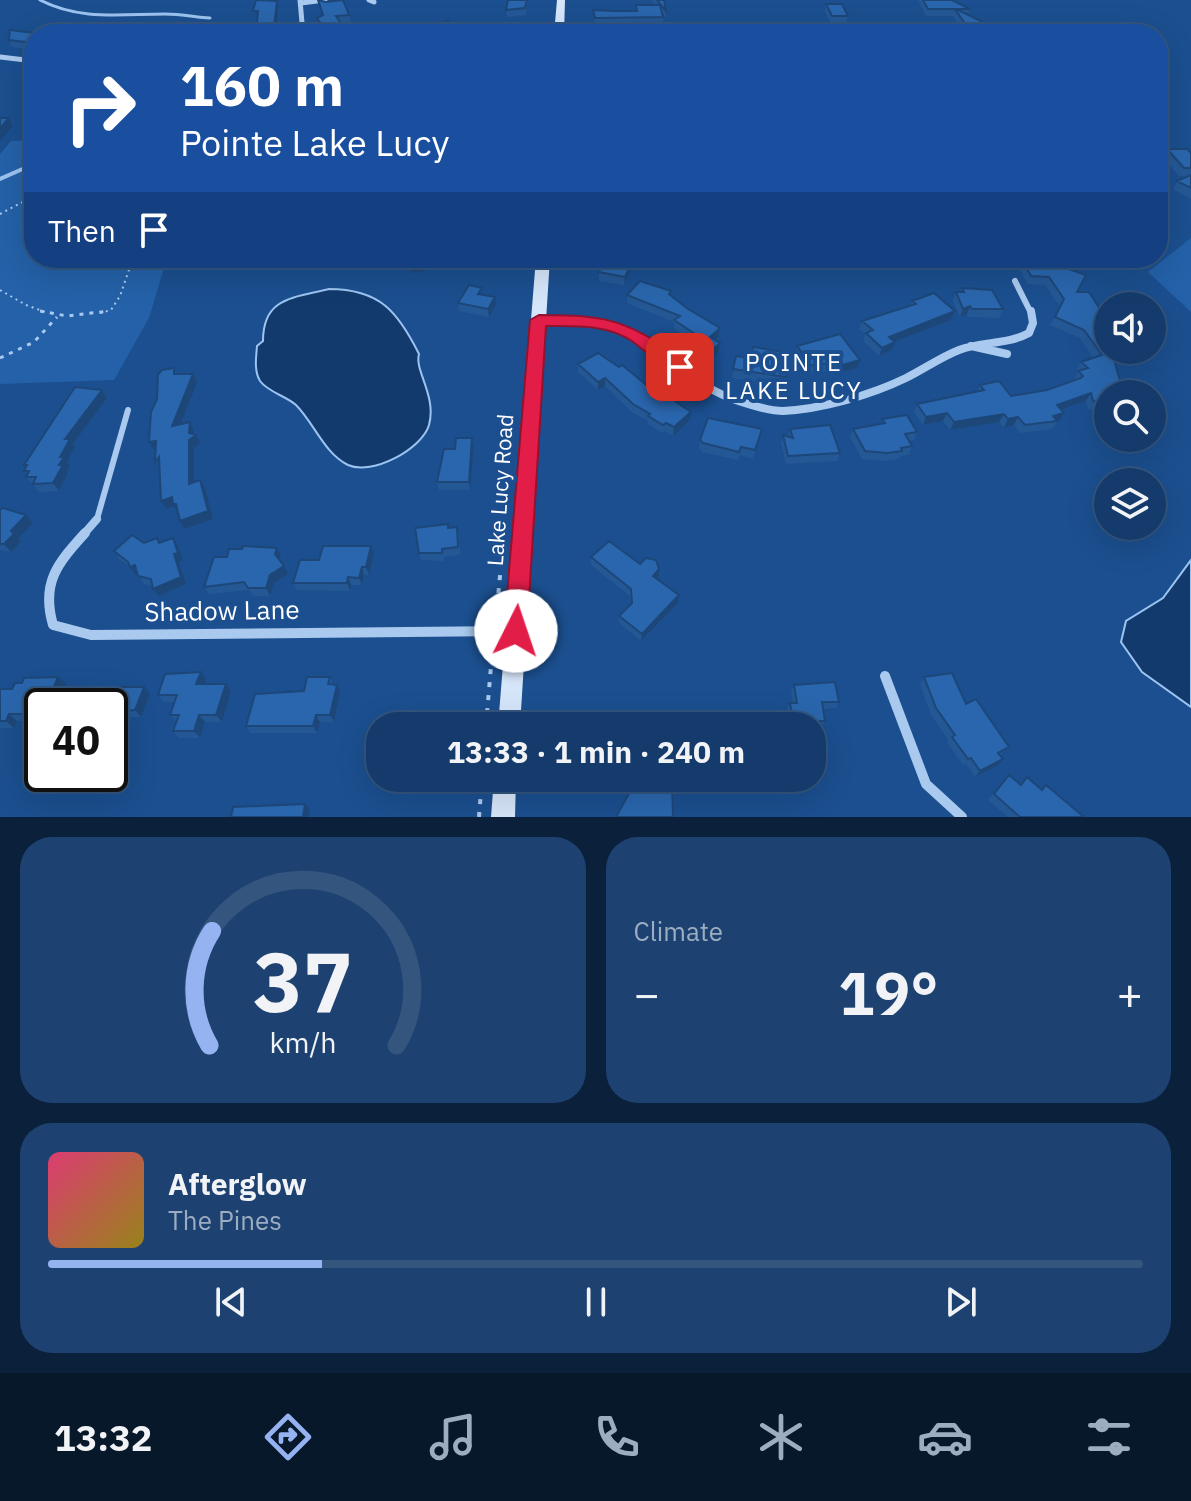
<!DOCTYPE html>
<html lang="en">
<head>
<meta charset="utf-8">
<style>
	:root { --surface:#143b6b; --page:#1d4271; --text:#f1f3f6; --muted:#9dadc1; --line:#33557e; --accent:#95b2f1 }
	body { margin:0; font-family:"IBM Plex Sans",sans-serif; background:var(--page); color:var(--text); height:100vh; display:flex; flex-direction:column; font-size:30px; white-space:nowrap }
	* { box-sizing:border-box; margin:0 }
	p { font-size:26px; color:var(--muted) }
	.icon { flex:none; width:44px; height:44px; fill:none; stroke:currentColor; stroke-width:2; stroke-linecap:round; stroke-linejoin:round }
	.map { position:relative; height:817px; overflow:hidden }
	.side { display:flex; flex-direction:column; gap:20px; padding:20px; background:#0b203b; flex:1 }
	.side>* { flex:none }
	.guide { position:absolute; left:24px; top:24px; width:1144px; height:244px; border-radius:32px; box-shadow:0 8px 32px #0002,0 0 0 2px var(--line); background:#1a4fa0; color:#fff; overflow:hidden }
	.controls { position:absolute; left:1094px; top:292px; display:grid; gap:16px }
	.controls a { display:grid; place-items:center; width:72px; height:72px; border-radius:50%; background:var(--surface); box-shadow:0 8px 32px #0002,0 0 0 2px var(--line); font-size:40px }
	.speed { position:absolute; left:24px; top:688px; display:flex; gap:16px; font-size:40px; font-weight:700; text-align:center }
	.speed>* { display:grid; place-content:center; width:104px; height:104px; border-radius:50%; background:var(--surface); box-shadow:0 8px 32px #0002,0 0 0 2px var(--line); line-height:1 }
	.speed .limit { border:4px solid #111; border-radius:12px; background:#fff; color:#111 }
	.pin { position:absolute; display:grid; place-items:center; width:68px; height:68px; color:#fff; margin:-34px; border-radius:16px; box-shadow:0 4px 12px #0006 }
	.me { position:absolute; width:88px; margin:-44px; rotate:4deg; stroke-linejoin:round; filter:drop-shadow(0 0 6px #0008) }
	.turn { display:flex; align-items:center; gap:28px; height:168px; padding:0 24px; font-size:36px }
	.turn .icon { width:104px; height:104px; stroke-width:2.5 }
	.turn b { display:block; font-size:56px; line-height:68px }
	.then { display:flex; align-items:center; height:76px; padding:0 24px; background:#0003; gap:16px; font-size:30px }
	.big { font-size:60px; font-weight:700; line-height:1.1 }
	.side .widget { flex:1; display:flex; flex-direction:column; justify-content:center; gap:12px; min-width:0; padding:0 28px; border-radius:32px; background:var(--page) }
	.side .dial { align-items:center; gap:0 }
	.dial svg { height:208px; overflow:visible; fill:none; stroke:var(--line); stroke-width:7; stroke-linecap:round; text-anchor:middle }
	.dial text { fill:var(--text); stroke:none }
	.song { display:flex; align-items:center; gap:24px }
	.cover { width:96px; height:96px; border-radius:12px; background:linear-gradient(135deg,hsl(340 70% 55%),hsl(50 70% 35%)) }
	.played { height:8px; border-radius:4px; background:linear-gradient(90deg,var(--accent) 25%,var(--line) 25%) }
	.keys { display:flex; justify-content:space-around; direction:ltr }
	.heat { display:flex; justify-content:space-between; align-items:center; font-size:44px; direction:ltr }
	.side .tiles { flex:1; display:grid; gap:20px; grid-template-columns:1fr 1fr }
	.widget:last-child { grid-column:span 2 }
	.trip { position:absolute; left:366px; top:712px; width:460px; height:80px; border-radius:32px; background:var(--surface); box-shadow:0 8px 32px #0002,0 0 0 2px var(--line); font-weight:700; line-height:80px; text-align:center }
	.menu { display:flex; height:128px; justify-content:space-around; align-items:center; background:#08182b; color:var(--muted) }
	.menu .icon { width:56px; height:56px }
	.menu .current { color:var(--accent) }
	.menu b { font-size:36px; color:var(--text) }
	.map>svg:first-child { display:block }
</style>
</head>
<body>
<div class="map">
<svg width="1191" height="817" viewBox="0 0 1191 817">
	<rect width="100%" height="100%" fill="#1b4f8f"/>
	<path fill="#2461a8" d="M34,140V258H167L149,318L114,380L0,384V154L11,141Z
		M1191,238V312L1148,272Z"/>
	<path fill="#123a6d" stroke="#9cc4f0" stroke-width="2" d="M329,289C380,289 398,312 419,354C414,370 437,396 429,425C422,449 372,476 348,465C324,453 314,423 296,405C286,396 268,392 260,381C254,371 256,358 257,346L263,341C263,297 294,298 329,289Z
		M1191,560V707L1142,672L1121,642L1126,621L1163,598Z"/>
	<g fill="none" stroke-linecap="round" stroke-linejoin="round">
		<path stroke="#9cc4f0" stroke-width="3" d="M40,0C80,21 122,14 165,14C181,14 195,17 210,18"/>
		<path stroke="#9cc4f0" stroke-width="4" d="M0,179L34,164"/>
		<path stroke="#a9c9ee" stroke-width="2" stroke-dasharray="2 4" stroke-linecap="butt" d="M0,214L34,196
			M0,290L26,305L48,313
			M100,313L111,310L120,296L133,258"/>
		<path stroke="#a9c9ee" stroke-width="3" stroke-dasharray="4 6" stroke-linecap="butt" d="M40,311L67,316L109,311
			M0,358L34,342L57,317
			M503,535L508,483"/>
		<path stroke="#a9c9ee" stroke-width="4" stroke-dasharray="5 8" stroke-linecap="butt" d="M496,619L504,533
			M486,726L493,642
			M479,817L482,778"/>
		<path stroke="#a9c9ee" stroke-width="6" d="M97,519L128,410"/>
		<path stroke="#a9c9ee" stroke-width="5" d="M300,0L303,34
			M369,0L374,2
			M301,3L325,0
			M658,29L705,34
			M494,33L605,31
			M875,34L906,29L937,34
			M0,57L34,61"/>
		<path stroke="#a9c9ee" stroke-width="6" d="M1015,281L1031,313"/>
		<path stroke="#a9c9ee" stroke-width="8" d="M539,320C565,320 592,317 617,327C659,342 688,382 730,398C744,403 768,411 783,411C822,409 871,395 906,378C924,369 941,357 959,350C983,341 1007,345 1029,333L1033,323L1031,311
			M971,346L1007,354
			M83,535L97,519"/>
		<path stroke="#a9c9ee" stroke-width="10" d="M85,533C57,564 41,583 53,625L91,635L515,631
			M885,676L926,784L962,817"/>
		<path fill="#d6e6fa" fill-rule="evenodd" d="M557,0H565L564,34H554Z
			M536,258H550L520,726H498Z
			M494,778H516L515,817H491Z"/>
	</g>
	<path fill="#245895" d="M318,0L349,15L351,22L341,23L348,34H325L319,25L317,18L322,15Z
		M528,0L526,15L507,17L506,10Z
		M651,0H664L666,11L665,18L663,14V24L595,25L593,10L614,11H636V5H655Z
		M918,0H952L970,9L968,15L990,34H965L953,16H926Z
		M826,4L848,16L846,23H831L825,11Z
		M34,34V50L12,47L9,40Z
		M1167,149L1191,153V199L1173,189L1177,181L1189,176H1179L1163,157Z
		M193,258H233V260L209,269Z
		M298,258H319L307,264Z
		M1012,258H1055L1077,292L1108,350H1120L1115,357H1113L1108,394V412L1088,409L1086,401L1061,410L1064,413L1052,429L1020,433L1014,425L1004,428L999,422L950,430L943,421L923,425L914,412L917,404L977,392L980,385L1011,396L1047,390L1074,380L1078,372L1076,370L1081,362L1093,358L1080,338L1050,325L1060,307L1045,285L1028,284Z
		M632,262L631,270L624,285L599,281V272Z
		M962,288L1003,309L999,318L968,317L967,314L960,317L953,301L956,292H960Z
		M482,294L496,305L489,317L459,311L458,303Z
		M627,295H671L688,309L720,328L719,336L715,340L720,343L719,351L709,360L687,347L689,339L674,328V322L627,303Z
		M912,301L955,311L951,320L895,342L892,350L879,356L863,341L865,334L859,329L862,321L910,306Z
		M797,346L857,368L836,374L834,371L809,373L796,354Z
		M736,356L786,377L784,386L732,378Z
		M578,364L650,388L690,420L673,436L665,431L662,433L648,424V421L632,412L605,386L598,390L578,372Z
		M102,390L107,398L73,444L75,447L67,462L70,465L67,471L68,473L59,491L39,492L26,477L27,474L24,471L26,468L24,465Z
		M882,419L917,432L914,440L909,441L912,446L909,455L900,456L899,459L884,461L862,459L850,437L853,429L880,424Z
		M762,429L753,459L740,455L738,460L702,452L699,448L700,440Z
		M790,429L840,453L837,461L786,464L781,443L783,435L788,436Z
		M472,438L474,446L470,490H439L437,482L455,449Z
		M0,510L26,515L33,523L18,539L21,542L11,552L0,550Z
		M457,527L459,534L460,555L444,557V561L421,560L419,553L449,528Z
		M157,538L160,543L173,538L178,545L183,560L179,562L186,584L159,596L153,586L144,584L138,574L135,575L129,566L119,559L114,551L144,543Z
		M371,546L374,554L369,575H364L362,585H351L350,591L297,590L293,583L319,560Z
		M281,556L280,560L288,574L274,583L270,596H253L249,590L209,594L204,587Z
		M591,557L640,564L659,576L657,578L678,603L641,641L619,623V616L631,604L630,596L591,565Z
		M330,677L333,685H337L340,692L334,722H320L317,733H251L246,726Z
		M924,677L966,704L1009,747L1000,755L997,766L975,777L966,764L963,765L947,743L949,741L931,715L920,684Z
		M206,679L204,684H226L231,691L222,722H205L200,738H179L173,731L177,722L170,715L175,702H164L158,695Z
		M66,684L56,706H42L36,720L17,721L14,728H0V689Z
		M794,685L839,702L836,708L823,709L825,721L821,727L825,749L822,755H812V726H790L787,710L790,703H793L791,692Z
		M150,694L141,717H129L124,734H110V706Z
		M1009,775L1020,784L1027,777L1041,789L1046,785L1084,817H1008L988,800Z"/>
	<path fill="#1d4779" d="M277,1L278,8L276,34H273Z
		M9,118L13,126L0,141V128Z
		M214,258H233V260L209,269L205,261Z
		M305,258H319L307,264Z
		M408,258H424L426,271L411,273L409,266L401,267L400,259Z
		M632,262L631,270L624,285L625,277Z
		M495,297L496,305L489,317L488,309Z
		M970,306L967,314L960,317L963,309Z
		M955,311L951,320L886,345L889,337Z
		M720,328L719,336L708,346L710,337Z
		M895,342L892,350L879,356L882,348Z
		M720,343L719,351L709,360L710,352Z
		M860,360L857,368L836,374L839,366Z
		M193,374L197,382L177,434L172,426Z
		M605,378V386L598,390V382Z
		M102,390L107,398L73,444L75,447L67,462L70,465L67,471L68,473L59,491L53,483L59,465L60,457L65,439Z
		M1091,393L1086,401L1052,413L1057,405Z
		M691,412L690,420L673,436L674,427Z
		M947,413L943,421L923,425L926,417Z
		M1064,413L1059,421L1056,422L1057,421L1053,416Z
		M1004,414L999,422L950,430L954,422Z
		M1018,417L1014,425L1004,428L1008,419Z
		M190,422L194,431V437L196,435L200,443L194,448V492L189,484Z
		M472,438L474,446L470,490L469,482Z
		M156,441L161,449L154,450L149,442Z
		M200,480L205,488L213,519L184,529L180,521Z
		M172,497L181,511L178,512L174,506L166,509L161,501Z
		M26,515L33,523L18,539L21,542L11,552L4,544L11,531Z
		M173,538L178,545L183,560L179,562L186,584L159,596L153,589L174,554Z
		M371,546L374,554L369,575L366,567Z
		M277,548L281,556L279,562L275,554Z
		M135,565L141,573L135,575L130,567Z
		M284,566L288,574L274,583L270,596L266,588L270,575Z
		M362,567L364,575L362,585L359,578Z
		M659,569V576L652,583L653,576Z
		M348,577L351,585L350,591L347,583Z
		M679,595L678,603L641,641L642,634Z
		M201,672L206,679L202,691L196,684Z
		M58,677L66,684L56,706H54L48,701Z
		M226,684L231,691L222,722L216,715Z
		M337,685L340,692L334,722L330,715Z
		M144,687L150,694L141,717L135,710Z
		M33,701L41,708L36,720L28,714Z
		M123,711L129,717L124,734L117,727Z
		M9,714L17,721L14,728L6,721Z
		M199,715L205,722L200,738L194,731Z
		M316,715L320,722L317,733L313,726Z
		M1003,759L997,766L975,777L980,771Z
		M305,804L310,810L308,817H303Z"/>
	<path fill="#2a66ad" stroke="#1d4779" stroke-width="2" d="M256,0L277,1L273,34H256L258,11H253Z
		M318,0L326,2L343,0L349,15L336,16L347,32L340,33V34H328L317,18L323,15Z
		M508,0H527L525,8L506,10Z
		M657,0H664L666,11Z
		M923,0H952L970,9H956L981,21L990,34H972L955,9H928Z
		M826,4H842L848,16H832Z
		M636,5H660L663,17L595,18L593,10L614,11H637Z
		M447,20L460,34H441L438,30Z
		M210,26L213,34H190V30Z
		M659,27L666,28L668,34H597L596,29Z
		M10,30L42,34H34V43L9,40Z
		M0,118H9L0,128Z
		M1167,149H1187L1191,153V168H1184Z
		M1191,175V188L1177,181Z
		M408,258H424L425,262L409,264Z
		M606,258L632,262L625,277L599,272Z
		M1021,258H1055L1060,266L1086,275L1077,292H1089L1108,322V350H1111L1124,394H1108V403L1093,401L1091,393L1057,405L1064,413L1053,416L1057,421L1025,425L1018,417L1008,419L1004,414L954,422L947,413L926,417L917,404L984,390L980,385L999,381L1011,396L1047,390L1081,378L1083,376L1078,371L1088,368L1081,362L1102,355L1084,330L1055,317L1064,299L1049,277L1031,276Z
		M640,281L671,291L669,294L688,309L720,328L710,337L720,343L710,352L688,339L695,334L674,320L680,316L627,295Z
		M469,285L482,288L478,294L495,297L488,309L458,303Z
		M962,288L992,290L1003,309H972L970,306L963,309L956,292H964Z
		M934,293L955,311L889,337L895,342L882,348L866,333L873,330L862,321L916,304L912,301Z
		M840,334L860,360L839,366L836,363L811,365L797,346Z
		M753,347L789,353L786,377L733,369L736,356L751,358Z
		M598,353L619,367L622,365L650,388L653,386L691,412L674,427L666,423L663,425L648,416L650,414L633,404L605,378L598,382L578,364Z
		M174,368V374H193L172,426L190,422L189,433L196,435L189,440V484L200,480L208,511L180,521L176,504H173L172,497L161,501L159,457L155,462L156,441L149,442L151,412L157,399L158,375L162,370Z
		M75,387L102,390L65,439H70L60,457H64L59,465H63L53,483L33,484L36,477H26L29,471H24L27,465H24Z
		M907,415L917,432L905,434L912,446L901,448L902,451L887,453L865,451L853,429L885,423L882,419Z
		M708,418L762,429L755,450L741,447L739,452L703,443L700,440Z
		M830,425L840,453L788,456L783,435L793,438L790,429Z
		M456,438H472L469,482H437L444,449H455Z
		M3,508L26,515L11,531L14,534L4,544H0V510Z
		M448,524V528L457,527L458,547L442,549V553H419L415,528Z
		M132,535L144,543L157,538L159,543L173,538L178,553L174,554L181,577L153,589L151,579L138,576L135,565L130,567L128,562L114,551Z
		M609,541L640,564L646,558L656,560L659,569L653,576L679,595L642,634L619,616L632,603L631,589L591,557Z
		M243,546L277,548L275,554L284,566L270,575L266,588H248L244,582L204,587L214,557H227L229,549H242Z
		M323,546H371L366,567H362L359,578L348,577L347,583H293L300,560H319Z
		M201,672L196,684H226L216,715H199L194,731H173L179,715H170L177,695H158L165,674Z
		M952,673L966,704L976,699L1009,747L998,753L1003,759L980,771L971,758L968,759L952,737L955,735L936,708L924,677Z
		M58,677L48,701H33L28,714H9L6,721H0V689H12L15,683H22L24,678Z
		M307,677H330L328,684L337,685L330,715H316L313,726H246L255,694L304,691Z
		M835,682L839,702H822L825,721H820L825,749H812V726H794L790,703H797L794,685Z
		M117,687H144L135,710L123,711L117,727H110V706H95L99,696L114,695Z
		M1009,775L1021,785L1027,777L1042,790L1046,785L1084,817H1020L994,794Z
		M631,778H672L673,817H616L631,790Z
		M305,804L303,817H231L233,807Z"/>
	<path fill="#e11d48" stroke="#92132f" stroke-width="2" d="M539,315C591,315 620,316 664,347C673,353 682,358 688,367L686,371C669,376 646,351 632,341C606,324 576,326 546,326L527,631L524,638L516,641L508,638L504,631L530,320Z"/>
	<g text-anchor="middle" stroke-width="8" stroke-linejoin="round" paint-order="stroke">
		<g font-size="22" fill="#fff" stroke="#1b4f8f">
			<text transform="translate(500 490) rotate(-86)" y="8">Lake Lucy Road</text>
		</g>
		<g font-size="24" letter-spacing="2" fill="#fff" stroke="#1b4f8f">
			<text x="794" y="371">POINTE<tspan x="794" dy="28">LAKE LUCY</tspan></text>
		</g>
		<g font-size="26" fill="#fff" stroke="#1b4f8f">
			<text transform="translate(222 611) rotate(-1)" y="9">Shadow Lane</text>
		</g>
	</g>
</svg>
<div class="controls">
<a><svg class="icon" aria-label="sound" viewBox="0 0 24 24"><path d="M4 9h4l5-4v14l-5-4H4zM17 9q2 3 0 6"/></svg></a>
<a><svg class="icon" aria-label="search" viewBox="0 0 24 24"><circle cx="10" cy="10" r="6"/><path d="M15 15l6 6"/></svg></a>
<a><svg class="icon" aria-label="layers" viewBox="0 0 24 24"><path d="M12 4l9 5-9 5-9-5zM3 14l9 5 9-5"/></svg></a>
</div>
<div class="speed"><div class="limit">40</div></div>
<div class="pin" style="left:680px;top:367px;background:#d93025"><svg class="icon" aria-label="arrive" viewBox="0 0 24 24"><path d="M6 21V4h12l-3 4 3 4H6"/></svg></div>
<svg class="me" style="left:516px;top:631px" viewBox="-20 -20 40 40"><circle r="19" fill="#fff"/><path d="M0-13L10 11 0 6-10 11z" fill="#e11d48"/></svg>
<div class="trip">13:33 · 1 min · 240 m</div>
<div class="guide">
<div class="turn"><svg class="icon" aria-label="right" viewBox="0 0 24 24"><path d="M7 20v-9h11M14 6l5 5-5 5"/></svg><div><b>160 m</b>Pointe Lake Lucy</div></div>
<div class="then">Then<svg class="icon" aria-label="arrive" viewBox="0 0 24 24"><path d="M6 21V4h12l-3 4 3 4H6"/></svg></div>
</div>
</div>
<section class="side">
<div class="tiles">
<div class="widget dial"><svg viewBox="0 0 100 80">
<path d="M14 69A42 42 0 1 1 86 69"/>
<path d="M14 69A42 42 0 0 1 15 25" stroke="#95b2f1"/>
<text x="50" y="56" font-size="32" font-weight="700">37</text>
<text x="50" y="72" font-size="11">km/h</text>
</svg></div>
<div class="widget"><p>Climate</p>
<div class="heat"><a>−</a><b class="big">19°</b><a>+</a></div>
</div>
<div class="widget">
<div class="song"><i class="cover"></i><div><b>Afterglow</b><p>The Pines</p></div></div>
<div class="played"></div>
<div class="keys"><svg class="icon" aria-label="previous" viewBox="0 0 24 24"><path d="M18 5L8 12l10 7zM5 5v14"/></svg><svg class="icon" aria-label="pause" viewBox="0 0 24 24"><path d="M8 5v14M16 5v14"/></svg><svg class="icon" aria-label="next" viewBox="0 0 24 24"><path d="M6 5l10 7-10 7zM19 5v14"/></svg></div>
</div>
</div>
</section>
<nav class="menu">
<b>13:32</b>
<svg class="icon current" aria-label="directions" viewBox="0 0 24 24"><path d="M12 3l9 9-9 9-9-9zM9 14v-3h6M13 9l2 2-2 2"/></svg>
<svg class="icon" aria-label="music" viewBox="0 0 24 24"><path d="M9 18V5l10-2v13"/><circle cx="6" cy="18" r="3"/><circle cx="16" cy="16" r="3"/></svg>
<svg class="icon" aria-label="phone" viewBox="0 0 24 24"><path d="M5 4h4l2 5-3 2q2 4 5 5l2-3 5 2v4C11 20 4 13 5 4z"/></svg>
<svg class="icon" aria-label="climate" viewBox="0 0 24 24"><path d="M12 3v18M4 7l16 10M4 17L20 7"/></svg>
<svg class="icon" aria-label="car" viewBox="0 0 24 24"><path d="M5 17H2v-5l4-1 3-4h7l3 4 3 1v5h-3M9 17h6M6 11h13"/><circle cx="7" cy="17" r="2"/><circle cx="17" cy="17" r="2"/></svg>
<svg class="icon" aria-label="filters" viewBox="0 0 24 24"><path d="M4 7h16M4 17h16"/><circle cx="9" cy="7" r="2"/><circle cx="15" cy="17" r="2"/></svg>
</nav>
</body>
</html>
